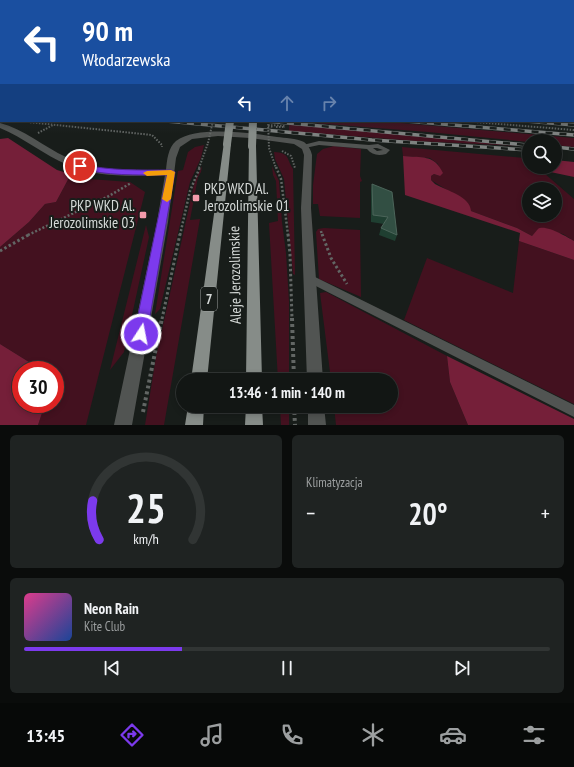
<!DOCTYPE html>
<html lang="pl">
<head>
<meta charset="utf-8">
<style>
	:root { --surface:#121614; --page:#1f2322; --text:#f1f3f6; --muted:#9c9fa0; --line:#313534; --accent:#7c3aed }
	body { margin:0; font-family:"PT Sans Narrow",sans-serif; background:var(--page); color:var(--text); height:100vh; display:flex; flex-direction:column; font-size:15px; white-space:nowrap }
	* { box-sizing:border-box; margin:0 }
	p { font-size:13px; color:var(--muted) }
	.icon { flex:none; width:22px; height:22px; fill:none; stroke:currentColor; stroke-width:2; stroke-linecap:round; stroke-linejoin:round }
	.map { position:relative; height:425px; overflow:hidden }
	.side { display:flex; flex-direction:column; gap:10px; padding:10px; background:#0a0c0b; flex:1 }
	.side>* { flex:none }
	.guide { position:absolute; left:0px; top:0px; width:574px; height:122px; box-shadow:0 2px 6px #0003,0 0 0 1px var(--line); background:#1a4fa0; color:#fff; overflow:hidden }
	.fabs { position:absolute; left:522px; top:134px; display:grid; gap:8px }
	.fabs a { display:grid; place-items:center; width:40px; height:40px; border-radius:50%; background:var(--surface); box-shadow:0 2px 6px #0003,0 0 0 1px var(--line); font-size:20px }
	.speed { position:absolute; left:12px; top:361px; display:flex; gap:8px; font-size:20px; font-weight:700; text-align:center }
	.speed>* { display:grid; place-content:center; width:52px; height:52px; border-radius:50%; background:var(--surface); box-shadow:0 2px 6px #0003,0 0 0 1px var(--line); line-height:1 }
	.speed .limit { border:6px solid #d22; background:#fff; color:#111 }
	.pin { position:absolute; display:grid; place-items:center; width:34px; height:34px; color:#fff; margin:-17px; border:2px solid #fff; border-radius:50%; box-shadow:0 1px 4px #0007 }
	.me { position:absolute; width:44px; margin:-22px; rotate:11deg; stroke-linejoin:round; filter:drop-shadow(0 0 3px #0008) }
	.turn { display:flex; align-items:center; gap:14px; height:84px; padding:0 16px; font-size:18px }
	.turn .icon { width:52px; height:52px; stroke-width:2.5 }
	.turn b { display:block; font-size:28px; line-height:34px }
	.lanes { display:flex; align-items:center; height:38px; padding:0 16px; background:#0003; justify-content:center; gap:20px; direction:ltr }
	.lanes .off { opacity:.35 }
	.big { font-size:30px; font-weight:700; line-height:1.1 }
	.side .widget { flex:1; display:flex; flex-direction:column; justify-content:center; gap:6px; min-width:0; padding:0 14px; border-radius:6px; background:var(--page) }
	.side .dial { align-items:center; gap:0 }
	.dial svg { height:104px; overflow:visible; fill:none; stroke:var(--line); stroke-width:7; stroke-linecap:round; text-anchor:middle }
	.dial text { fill:var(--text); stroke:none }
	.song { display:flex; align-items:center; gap:12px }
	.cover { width:48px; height:48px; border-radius:6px; background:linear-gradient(135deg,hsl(330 70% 55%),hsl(220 70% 35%)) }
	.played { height:4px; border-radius:2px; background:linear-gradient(90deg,var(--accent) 30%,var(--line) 30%) }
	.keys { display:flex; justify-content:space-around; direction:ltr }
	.heat { display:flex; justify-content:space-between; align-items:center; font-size:22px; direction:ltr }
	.side .tiles { flex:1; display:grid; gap:10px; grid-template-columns:1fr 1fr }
	.widget:last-child { grid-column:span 2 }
	.trip { position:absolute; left:176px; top:373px; width:222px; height:40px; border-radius:20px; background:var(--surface); box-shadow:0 2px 6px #0003,0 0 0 1px var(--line); font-weight:700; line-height:40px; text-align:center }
	.tab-bar { display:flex; height:64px; justify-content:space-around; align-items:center; background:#070908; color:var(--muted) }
	.tab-bar .icon { width:28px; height:28px }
	.tab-bar .selected { color:var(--accent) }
	.tab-bar b { font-size:18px; color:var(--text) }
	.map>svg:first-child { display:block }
</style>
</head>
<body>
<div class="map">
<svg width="574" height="425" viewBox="0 0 574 425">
	<rect width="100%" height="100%" fill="#181d1a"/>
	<path fill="#43111f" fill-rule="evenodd" d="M288,121H378L574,138V147L555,145V141H529V142L428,132Z
		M289,124L518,146L416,141L289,131Z
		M204,145L201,158L190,182L160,309L155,314L178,171L183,170L188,152L195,147Z
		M334,146L361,149L360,176L362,181L360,182V218L320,216L318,204H313V185L317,154L323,149Z
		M402,147L525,158L529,161V167H537L574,199V241L563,234L539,229L532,236L517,228L471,211L447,190L431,180V176L434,174L440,176L438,164L430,158L403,156ZM529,189H555V215H529Z
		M274,152C290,153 286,158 293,169L295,275L293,274L284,179L275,159Z
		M202,166L201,172L198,177L190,220L200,219L164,425H145L156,357L195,180Z
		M272,166L279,181L282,222L286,253L289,301V380H278L269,223L278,221L276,181L273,175Z
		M71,174L89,179L130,182L145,192L86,425H38L45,404H55V370H39L37,367L0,344V247L29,222L45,204L56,202Z
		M146,225L149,237L124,352L110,370Z
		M324,228L360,230L361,297L319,279L316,232L318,229Z
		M519,241L574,260V404L404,320L427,258L513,293Z
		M326,292L447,356L450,382L468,425H336L334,406H391V380H331L320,293Z
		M280,406H289V425H281Z"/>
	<path fill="#751f39" d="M8,138L57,170L71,174L56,202L45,204L29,222L0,247V139Z
		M403,156C422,158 434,154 443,173L440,176L434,174L431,176V180L435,184C447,191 470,196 471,211L517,228L532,236C534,234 536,231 538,229C545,224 567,237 574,241V260L519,241L520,233L405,195Z
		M555,160L574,162V177L541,170L537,167H555Z
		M0,344L37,367L39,370H21V404H45L38,425H0Z
		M447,356L574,419V425H468L450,382Z"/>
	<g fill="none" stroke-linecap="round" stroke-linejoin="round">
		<path stroke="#626664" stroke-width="2" stroke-dasharray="1.5 1.5" stroke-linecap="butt" d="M18,121L152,135L162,145V147
			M197,121H210
			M462,121L574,130
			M268,125L285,126L284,127
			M276,127H284
			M38,133L53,125
			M269,148L276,168
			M282,151L291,156L295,168
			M199,168L208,143"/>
		<path stroke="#626664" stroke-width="2.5" stroke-dasharray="2 2" stroke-linecap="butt" d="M276,167L281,179L288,235
			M321,231L322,235
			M28,235L109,196L131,183
			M180,235L190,191L200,167"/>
		<path stroke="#626664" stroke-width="3" stroke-dasharray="2.5 2.5" stroke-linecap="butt" d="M288,234L290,254L292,319
			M322,234L331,258L347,284
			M0,251L30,234
			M162,319L180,234"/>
		<path stroke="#626664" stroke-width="4" stroke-dasharray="3 3" stroke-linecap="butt" d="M292,318L294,380
			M294,406L295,425
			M143,412L162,318"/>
		<path fill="#515452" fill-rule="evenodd" d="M319,141L369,145L378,144L390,150L386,154C378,156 372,155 367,149L319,145L305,148L302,146L303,145ZM373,148H377L383,150L377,151Z
			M309,274L574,405V417L306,281L305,278L306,275Z"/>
		<path fill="#515452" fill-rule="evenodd" d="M0,123C24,129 44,147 66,157C97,173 132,171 166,170C167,160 168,148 176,141C197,125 252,133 277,137C285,138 296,138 304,142C308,145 311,150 312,155L311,208L323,380H307L301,208L304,155L302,149L294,144L250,138L218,136L192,139L180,147L176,158L168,222L132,425H114L157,222L165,175C133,176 98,178 68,165C44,155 24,138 0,128Z
			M308,406H324L326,425H308Z"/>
		<path fill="#868c88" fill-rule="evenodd" d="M224,142H227L231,144L207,380H191Z
			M249,144H255L256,146L262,380H246Z
			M188,406H204L203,425H185Z
			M246,406H262L263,425H245Z"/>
		<defs>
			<path id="rail" d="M166,121L372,140L529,150
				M266,121L527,145
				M406,121L574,135
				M526,121L574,125
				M555,147L574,149"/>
		</defs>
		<use href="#rail" stroke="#7e8280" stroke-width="3.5"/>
		<use href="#rail" stroke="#181d1a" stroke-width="2.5" stroke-dasharray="7" stroke-linecap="butt"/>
		<path stroke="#626664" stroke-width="2" stroke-dasharray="1.5 1.5" stroke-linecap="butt" d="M268,121L269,148
			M268,126L273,127
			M208,143L213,121"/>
		<path stroke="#868c88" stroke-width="8" d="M227,144L230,121
			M252,146L253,121"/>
	</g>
	<path fill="#1f3f31" d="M573,74H574V89H573Z
		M372,184L397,235L395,241L379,235L381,228L384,224L371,222V190Z"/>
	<path fill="#324f43" stroke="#4c655a" d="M372,184L392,192L397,235L381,228L388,217L373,215Z"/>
	<linearGradient id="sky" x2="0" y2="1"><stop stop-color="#0d100e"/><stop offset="0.56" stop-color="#374049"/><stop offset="1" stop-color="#374049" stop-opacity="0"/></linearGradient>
	<rect width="574" height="133" fill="url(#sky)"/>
	<path fill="#7c3aed" stroke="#51269a" d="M80,164C110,171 140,170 171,170L175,172L147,334L145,338L141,340L136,338L134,334L167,175C136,175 107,176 77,168L76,166Z"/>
	<path fill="#f59e0b" d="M171,170L175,172L171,199L167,202L162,199L167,175L147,176L143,173L147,171Z"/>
	<g fill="#f39aab" stroke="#181d1a" stroke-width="1.5">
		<rect x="192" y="194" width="8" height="8" rx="2"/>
		<rect x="139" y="211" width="8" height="8" rx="2"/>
	</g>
	<g text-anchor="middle" stroke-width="4" stroke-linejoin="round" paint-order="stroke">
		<rect fill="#181d1a" stroke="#9da19f" stroke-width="1" x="201" y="287" width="16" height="24" rx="3"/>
		<g font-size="14" font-weight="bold" fill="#d6dad8">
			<text x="209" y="304">7</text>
		</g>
		<g font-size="15" fill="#d6dad8" stroke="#181d1a" text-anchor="start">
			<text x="204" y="194">PKP WKD Al.<tspan x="204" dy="17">Jerozolimskie 01</tspan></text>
			<text x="135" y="211" text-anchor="end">PKP WKD Al.<tspan x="135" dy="17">Jerozolimskie 03</tspan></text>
		</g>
		<g font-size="15" fill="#d6dad8" stroke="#181d1a">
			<text transform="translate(235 275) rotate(-91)" y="5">Aleje Jerozolimskie</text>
		</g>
	</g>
</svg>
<div class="fabs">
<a><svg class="icon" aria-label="search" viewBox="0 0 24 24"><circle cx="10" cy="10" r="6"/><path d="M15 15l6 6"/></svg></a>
<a><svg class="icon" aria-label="layers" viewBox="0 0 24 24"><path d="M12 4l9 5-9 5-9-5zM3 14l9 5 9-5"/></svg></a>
</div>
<div class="speed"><div class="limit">30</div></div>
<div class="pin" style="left:80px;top:166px;background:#d93025"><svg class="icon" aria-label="arrive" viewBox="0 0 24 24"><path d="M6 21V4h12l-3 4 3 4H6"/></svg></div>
<svg class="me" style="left:141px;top:334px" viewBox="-20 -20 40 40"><circle r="17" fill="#7c3aed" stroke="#fff" stroke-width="3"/><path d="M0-11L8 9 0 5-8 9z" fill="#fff"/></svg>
<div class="trip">13:46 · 1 min · 140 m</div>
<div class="guide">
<div class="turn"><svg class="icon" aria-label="left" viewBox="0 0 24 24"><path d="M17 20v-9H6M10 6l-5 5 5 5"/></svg><div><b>90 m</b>Włodarzewska</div></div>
<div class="lanes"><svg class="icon" aria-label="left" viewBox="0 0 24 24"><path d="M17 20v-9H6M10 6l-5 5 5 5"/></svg><svg class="icon off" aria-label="ahead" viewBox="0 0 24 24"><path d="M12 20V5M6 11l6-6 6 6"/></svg><svg class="icon off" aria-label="right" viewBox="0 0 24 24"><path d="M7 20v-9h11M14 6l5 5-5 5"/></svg></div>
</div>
</div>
<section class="side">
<div class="tiles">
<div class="widget dial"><svg viewBox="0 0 100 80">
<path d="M14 69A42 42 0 1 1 86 69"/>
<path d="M14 69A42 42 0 0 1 9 39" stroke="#7c3aed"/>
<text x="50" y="56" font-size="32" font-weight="700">25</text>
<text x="50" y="72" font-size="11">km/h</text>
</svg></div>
<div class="widget"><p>Klimatyzacja</p>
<div class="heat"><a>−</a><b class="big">20°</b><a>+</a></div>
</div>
<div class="widget">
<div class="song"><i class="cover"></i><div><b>Neon Rain</b><p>Kite Club</p></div></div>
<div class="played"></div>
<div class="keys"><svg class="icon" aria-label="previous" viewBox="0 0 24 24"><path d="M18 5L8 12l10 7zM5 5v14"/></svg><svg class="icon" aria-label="pause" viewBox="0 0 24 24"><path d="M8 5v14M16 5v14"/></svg><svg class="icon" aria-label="next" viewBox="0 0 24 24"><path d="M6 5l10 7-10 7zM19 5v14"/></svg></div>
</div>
</div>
</section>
<nav class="tab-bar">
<b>13:45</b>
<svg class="icon selected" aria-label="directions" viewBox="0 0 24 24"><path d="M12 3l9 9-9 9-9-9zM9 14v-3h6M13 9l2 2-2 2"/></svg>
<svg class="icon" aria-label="music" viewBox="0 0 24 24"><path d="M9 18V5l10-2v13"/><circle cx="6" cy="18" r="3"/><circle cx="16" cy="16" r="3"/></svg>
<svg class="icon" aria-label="phone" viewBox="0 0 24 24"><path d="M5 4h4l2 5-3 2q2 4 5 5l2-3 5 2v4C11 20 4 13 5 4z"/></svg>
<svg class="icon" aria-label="climate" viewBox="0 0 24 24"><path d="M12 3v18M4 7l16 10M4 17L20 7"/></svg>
<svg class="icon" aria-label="car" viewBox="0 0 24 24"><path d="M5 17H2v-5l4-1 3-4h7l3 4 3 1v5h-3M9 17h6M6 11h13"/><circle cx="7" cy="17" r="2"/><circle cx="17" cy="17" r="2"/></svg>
<svg class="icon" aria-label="filters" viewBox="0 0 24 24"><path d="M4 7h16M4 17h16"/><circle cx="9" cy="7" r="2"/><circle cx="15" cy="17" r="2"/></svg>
</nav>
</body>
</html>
